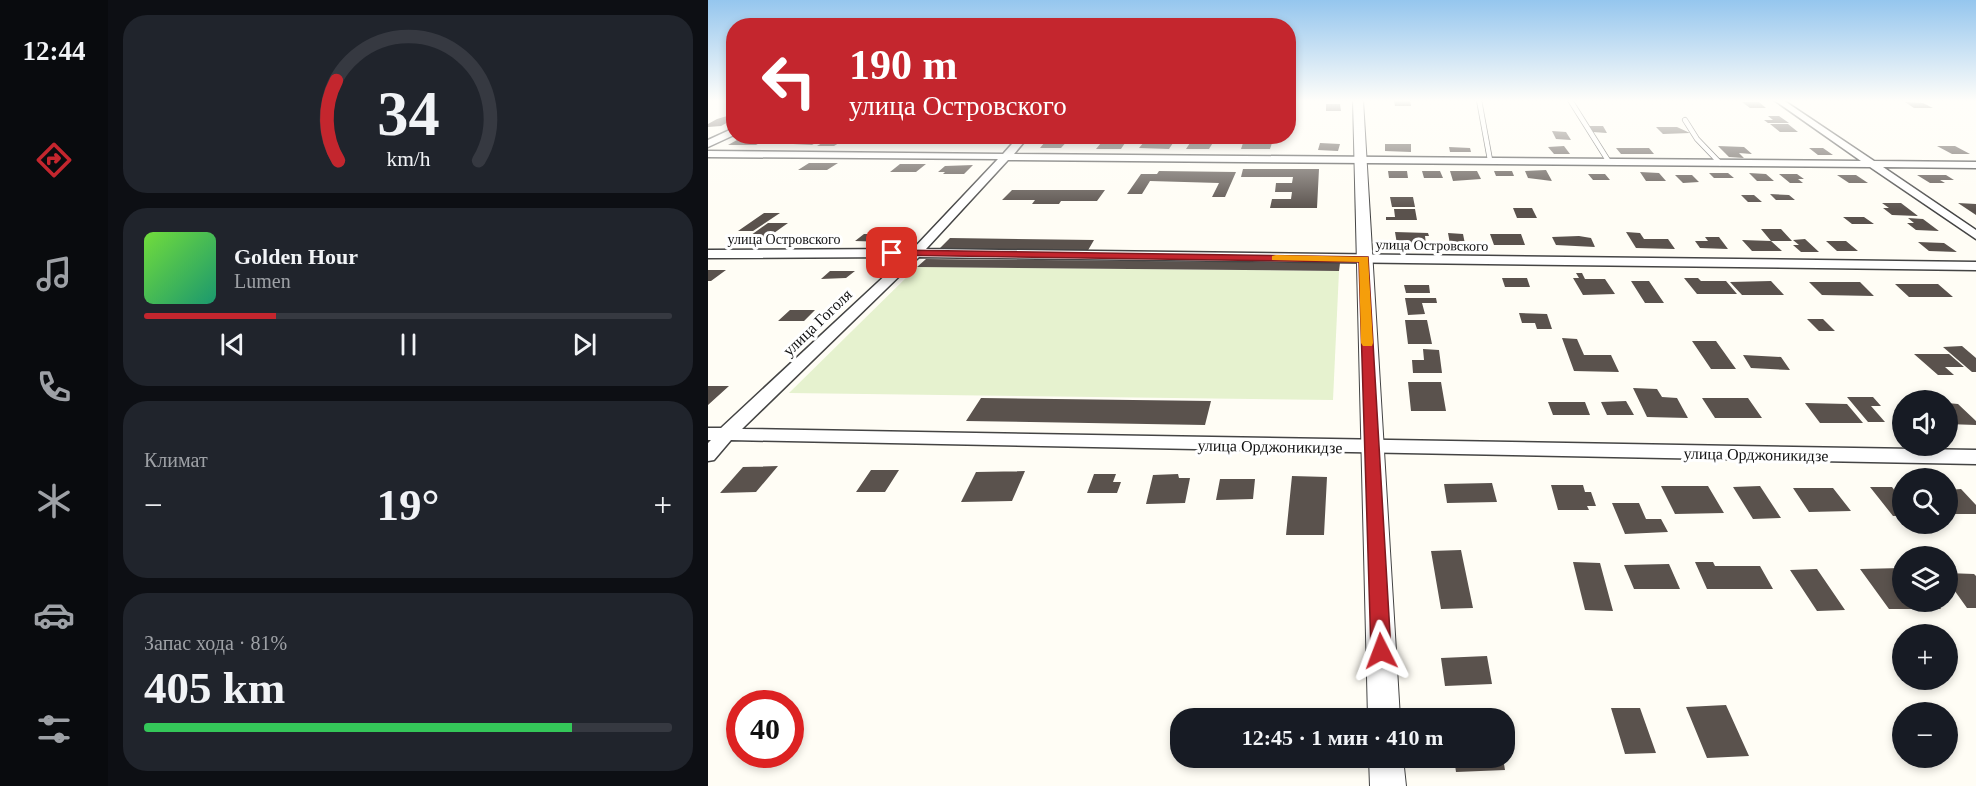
<!DOCTYPE html>
<html lang="ru">
<head>
<meta charset="utf-8">
<style>
	:root { --surface:#171b24; --page:#20242c; --text:#f1f3f6; --muted:#9ea1a6; --line:#363941; --accent:#c4262e }
	body { margin:0; font-family:Georgia,serif; background:var(--page); color:var(--text); height:100vh; display:flex; flex-direction:column; font-size:22px; white-space:nowrap }
	* { box-sizing:border-box; margin:0 }
	p { font-size:20px; color:var(--muted) }
	.icon { flex:none; width:33px; height:33px; fill:none; stroke:currentColor; stroke-width:2; stroke-linecap:round; stroke-linejoin:round }
	.map { position:relative; flex:1; overflow:hidden }
	.sheet { display:flex; flex-direction:column; gap:15px; padding:15px; background:#0d0f14; width:600px }
	.sheet>* { flex:none }
	.top-card { position:absolute; left:18px; top:18px; width:570px; height:126px; border-radius:24px; box-shadow:0 3px 9px #0003; background:#c4262e; color:#fff; overflow:hidden }
	.fabs { position:absolute; left:1184px; top:390px; display:grid; gap:12px }
	.fabs a { display:grid; place-items:center; width:66px; height:66px; border-radius:50%; background:var(--surface); box-shadow:0 3px 9px #0003; font-size:30px }
	.speed { position:absolute; left:18px; top:690px; display:flex; gap:12px; font-size:30px; font-weight:700; text-align:center }
	.speed>* { display:grid; place-content:center; width:78px; height:78px; border-radius:50%; background:var(--surface); box-shadow:0 3px 9px #0003; line-height:1 }
	.speed .limit { border:9px solid #d22; background:#fff; color:#111 }
	.pin { position:absolute; display:grid; place-items:center; width:51px; height:51px; color:#fff; margin:-26px; border-radius:12px; box-shadow:0 3px 9px #0006 }
	.me { position:absolute; width:66px; margin:-33px; rotate:357deg; stroke-linejoin:round; filter:drop-shadow(0 0 4px #0008) }
	.turn { display:flex; align-items:center; gap:21px; height:126px; padding:0 24px; font-size:27px }
	.turn .icon { width:78px; height:78px; stroke-width:2.5 }
	.turn b { display:block; font-size:42px; line-height:51px }
	.big { font-size:45px; font-weight:800; line-height:1.1 }
	.sheet .card { flex:1; display:flex; flex-direction:column; justify-content:center; gap:9px; min-width:0; padding:0 21px; border-radius:24px; background:var(--page) }
	.sheet .dial { align-items:center; gap:0 }
	.dial svg { height:156px; overflow:visible; fill:none; stroke:var(--line); stroke-width:7; stroke-linecap:round; text-anchor:middle }
	.dial text { fill:var(--text); stroke:none }
	.song { display:flex; align-items:center; gap:18px }
	.cover { width:72px; height:72px; border-radius:9px; background:linear-gradient(135deg,hsl(100 70% 55%),hsl(160 70% 35%)) }
	.played { height:6px; border-radius:3px; background:linear-gradient(90deg,var(--accent) 25%,var(--line) 25%) }
	.keys { display:flex; justify-content:space-around; direction:ltr }
	.heat { display:flex; justify-content:space-between; align-items:center; font-size:33px; direction:ltr }
	.charge { height:9px; border-radius:4px; background:linear-gradient(90deg,#34c759 81%,var(--line) 0) }
	.trip { position:absolute; left:462px; top:708px; width:345px; height:60px; border-radius:24px; background:var(--surface); box-shadow:0 3px 9px #0003; font-weight:800; line-height:60px; text-align:center }
	main { display:flex; flex:1; min-height:0 }
	.tab-bar { display:flex; flex-direction:column; width:108px; justify-content:space-around; align-items:center; background:#090b0e; color:var(--muted) }
	.tab-bar .icon { width:42px; height:42px }
	.tab-bar .current { color:var(--accent) }
	.tab-bar b { font-size:27px; color:var(--text) }
	.map>svg:first-child { display:block }
</style>
</head>
<body>
<main>
<nav class="tab-bar">
<b>12:44</b>
<svg class="icon current" aria-label="directions" viewBox="0 0 24 24"><path d="M12 3l9 9-9 9-9-9zM9 14v-3h6M13 9l2 2-2 2"/></svg>
<svg class="icon" aria-label="music" viewBox="0 0 24 24"><path d="M9 18V5l10-2v13"/><circle cx="6" cy="18" r="3"/><circle cx="16" cy="16" r="3"/></svg>
<svg class="icon" aria-label="phone" viewBox="0 0 24 24"><path d="M5 4h4l2 5-3 2q2 4 5 5l2-3 5 2v4C11 20 4 13 5 4z"/></svg>
<svg class="icon" aria-label="climate" viewBox="0 0 24 24"><path d="M12 3v18M4 7l16 10M4 17L20 7"/></svg>
<svg class="icon" aria-label="car" viewBox="0 0 24 24"><path d="M5 17H2v-5l4-1 3-4h7l3 4 3 1v5h-3M9 17h6M6 11h13"/><circle cx="7" cy="17" r="2"/><circle cx="17" cy="17" r="2"/></svg>
<svg class="icon" aria-label="filters" viewBox="0 0 24 24"><path d="M4 7h16M4 17h16"/><circle cx="9" cy="7" r="2"/><circle cx="15" cy="17" r="2"/></svg>
</nav>
<section class="sheet">
<div class="card dial"><svg viewBox="0 0 100 80">
<path d="M14 69A42 42 0 1 1 86 69"/>
<path d="M14 69A42 42 0 0 1 13 28" stroke="#c4262e"/>
<text x="50" y="56" font-size="32" font-weight="700">34</text>
<text x="50" y="72" font-size="11">km/h</text>
</svg></div>
<div class="card">
<div class="song"><i class="cover"></i><div><b>Golden Hour</b><p>Lumen</p></div></div>
<div class="played"></div>
<div class="keys"><svg class="icon" aria-label="previous" viewBox="0 0 24 24"><path d="M18 5L8 12l10 7zM5 5v14"/></svg><svg class="icon" aria-label="pause" viewBox="0 0 24 24"><path d="M8 5v14M16 5v14"/></svg><svg class="icon" aria-label="next" viewBox="0 0 24 24"><path d="M6 5l10 7-10 7zM19 5v14"/></svg></div>
</div>
<div class="card"><p>Климат</p>
<div class="heat"><a>−</a><b class="big">19°</b><a>+</a></div>
</div>
<div class="card"><p>Запас хода · 81%</p><b class="big">405 km</b><div class="charge"></div></div>
</section>
<div class="map">
<svg width="1268" height="786" viewBox="0 0 1268 786">
	<rect width="100%" height="100%" fill="#fffdf5"/>
	<path fill="#e6f2cf" d="M209,267L631,271L625,400L81,393Z"/>
	<path fill="#5a524d" d="M686,100H702L703,106H687Z
		M1034,102H1051L1058,108H1042Z
		M1197,102L1215,103L1225,108H1206Z
		M618,104H632L633,111H618Z
		M26,114V119L13,126L0,127V124L9,119Z
		M1060,116H1071L1081,123H1060L1056,120H1065Z
		M1062,124H1080L1090,132H1072Z
		M881,126H895L899,133L885,132Z
		M948,127H969L982,133L955,134Z
		M844,131L858,132L863,140L848,139Z
		M36,136H64L48,145H20Z
		M99,137H118L104,145L85,144Z
		M341,137L362,138L353,148H332Z
		M486,137H496L494,141H506L501,149H478Z
		M119,140H136L126,146H109Z
		M436,142L465,143L461,149L431,148Z
		M393,143H417L413,149H388Z
		M535,143H564L562,149H533Z
		M612,143L632,144L630,151L610,150Z
		M677,144H703V152L677,151Z
		M856,146L862,154H846L840,147Z
		M1010,146L1036,147L1044,154L1031,153L1036,158L1021,157Z
		M1229,146H1247L1262,154H1244Z
		M741,147L762,148L763,152H742Z
		M908,148H941L946,154H913Z
		M1101,148H1115L1125,155H1110Z
		M101,163H130L119,170H90Z
		M192,164H218L208,172H182Z
		M265,165L256,174H235L237,172H230L237,166Z
		M535,169H611L609,208H562L564,199H583L584,192H567L568,183H584L585,177H533Z
		M838,170L844,181L820,178L817,171Z
		M451,171L528,172L517,197H504L511,183L442,181L434,194H419L433,174H449Z
		M680,171H699L700,178H681Z
		M714,171H732L735,178H716Z
		M742,171H769L773,179L745,181Z
		M786,171H804L806,176H788Z
		M932,172L951,173L958,181H938Z
		M1001,173H1020L1026,178H1006Z
		M1041,173L1058,174L1066,181H1049Z
		M880,174H897L902,180H885Z
		M1071,174H1089L1096,179H1090L1095,183H1082Z
		M967,175H984L991,182L975,183Z
		M1129,175H1148L1160,183H1141Z
		M1209,175H1238L1246,180H1232L1237,183H1222Z
		M304,190H397L389,201H353L351,204H324L327,200H294Z
		M1062,194L1081,195L1087,200H1068Z
		M1033,195H1046L1054,202H1040Z
		M682,197H705L707,207H684Z
		M1174,203H1193L1210,216L1184,215L1175,208H1181Z
		M1250,203L1268,204V215Z
		M805,208H824L829,218H809Z
		M686,209H707L709,220H678V217H687Z
		M56,213H72L45,231H30Z
		M1135,217H1156L1166,224H1144Z
		M1200,218L1215,219L1231,231L1208,230L1199,223H1206Z
		M60,223H80L59,238H39Z
		M1053,229H1073L1084,241H1063Z
		M687,232L720,233L721,236H717L718,244H689Z
		M918,232L932,233L936,239H960L967,249L928,248Z
		M740,233L755,234L757,244H742Z
		M156,234H188L180,242L147,241Z
		M782,234H813L817,245H786Z
		M871,236L883,238L887,247L848,245L844,237Z
		M997,237H1011L1020,249L992,248L987,241H1000Z
		M242,238L386,240L379,252L230,250Z
		M1097,239L1111,252H1093L1085,245H1091L1085,240Z
		M1034,240L1063,241L1074,251H1044Z
		M1118,241H1138L1150,251H1129Z
		M1210,242L1236,243L1249,252L1221,251Z
		M218,259L632,263L631,271L209,267Z
		M0,270H18L3,281H0Z
		M122,271H147L138,278L113,279Z
		M868,273H874L877,279H897L907,294L875,295L865,278H871Z
		M794,278H819L822,287H797Z
		M976,278H990L993,281H1018L1029,294H989Z
		M923,281H941L956,303H937Z
		M1063,281L1076,295H1034L1022,282Z
		M1101,282H1152L1166,296L1114,295Z
		M1187,284H1230L1245,297H1201Z
		M696,285H721L722,293H698Z
		M697,298H728L729,303H714L717,314L700,315Z
		M82,310H107L96,321H70Z
		M811,313L839,314L844,329H829L827,323H814Z
		M1099,319H1115L1127,331H1111Z
		M697,320H719L724,344H700Z
		M854,338L869,339L876,355H903L911,372L866,371Z
		M984,341H1008L1028,369H1003Z
		M1254,346L1268,358V372H1264L1235,347Z
		M715,349L731,350L734,373H705L704,360H716Z
		M1206,354H1241L1256,367H1237L1246,375H1230Z
		M1035,355L1073,357L1082,370L1043,368Z
		M700,382H733L738,411H703Z
		M0,386H21L0,405Z
		M925,388L949,389L954,397L969,398L980,418L939,417Z
		M1139,397H1165L1173,406H1163L1177,422H1160Z
		M273,398L503,401L497,425L258,421Z
		M994,398H1040L1054,418H1007Z
		M918,401L926,415H899L893,402Z
		M840,402H877L882,415H845Z
		M1097,403L1139,404L1155,423H1112Z
		M1239,403L1250,404L1268,421V425L1239,424Z
		M70,466L48,492L12,493L35,467Z
		M163,470H191L177,492H148Z
		M317,471L304,501L253,502L268,472Z
		M386,474H408L405,482H413L409,493H379Z
		M470,474L471,478H482L477,503L438,504L445,475Z
		M584,476L619,477L616,535H578Z
		M512,479H547L545,499L508,500Z
		M784,483L789,502L739,503L736,484Z
		M843,485H875L877,492H883L888,506H879L881,510H850Z
		M953,486H1000L1016,513L967,514Z
		M1052,486L1073,518L1045,519L1025,487Z
		M1162,487H1184L1194,500V516H1185Z
		M1085,488H1125L1143,511L1101,512Z
		M1253,489L1268,505V514H1245L1239,507V490Z
		M904,503H931L938,519H953L960,532L917,534Z
		M753,550L765,608L733,609L723,551Z
		M865,562L892,563L905,611L877,610Z
		M987,562H1005L1007,566H1052L1065,589H999Z
		M961,564L972,589H926L916,565Z
		M1194,568V602H1228L1233,609H1181L1152,569Z
		M1109,569L1137,610L1109,611L1082,570Z
		M1239,573L1266,574L1268,576V608H1259L1239,580Z
		M779,656L784,684L737,686L733,658Z
		M1018,705L1041,756L999,758L978,707Z
		M903,708H932L948,753L917,754Z
		M746,758H795L797,770L748,772Z"/>
	<g fill="none" stroke-linecap="round" stroke-linejoin="round">
		<defs>
			<path id="service" d="M771,100L782,160
				M862,100L901,162
				M977,120L989,139L1012,163"/>
			<path id="minor" d="M1066,100H1075L1166,161L1268,162V168L1175,167L1268,230V239L1162,167L300,160L218,249L1268,262V270L211,257L34,429L1268,450V464L23,440L6,460L0,461V443L3,440H0V428H13L197,257L0,258V250L205,249L290,159L0,157V151L295,154L311,136H321L306,154L1153,161Z
				M26,128V135L0,147V140Z"/>
			<path id="tertiary" d="M645,100H655L692,718H660Z
				M661,758H695L698,786H662Z"/>
		</defs>
		<use href="#service" stroke="#444" stroke-width="6"/>
		<use href="#minor" stroke="#444" stroke-width="3"/>
		<use href="#tertiary" stroke="#444" stroke-width="2"/>
		<use href="#service" stroke="#fff" stroke-width="4.5"/>
		<use href="#minor" fill="#fff" fill-rule="evenodd"/>
		<use href="#tertiary" fill="#fff" fill-rule="evenodd"/>
	</g>
	<linearGradient id="sky" x2="0" y2="1"><stop stop-color="#95c6ee"/><stop offset="0.48" stop-color="#fffefa"/><stop offset="1" stop-color="#fffefa" stop-opacity="0"/></linearGradient>
	<rect width="1268" height="210" fill="url(#sky)"/>
	<path fill="#c4262e" stroke="#7f191e" stroke-width="1.5" d="M184,250L660,257L683,651L680,657L673,660L666,657L663,651L651,262L181,255L179,253Z"/>
	<path fill="#f59e0b" d="M568,255L660,257L665,343L664,346H655L653,343L651,262L564,260V256Z"/>
	<g text-anchor="middle" stroke-width="6" stroke-linejoin="round" paint-order="stroke">
		<g font-size="14" fill="#111" stroke="#fff">
			<text x="76" y="244">улица Островского</text>
			<text transform="translate(724 245) rotate(1)" y="5">улица Островского</text>
		</g>
		<g font-size="16" fill="#111" stroke="#fff">
			<text transform="translate(109 322) rotate(-44)" y="6">улица Гоголя</text>
			<text transform="translate(562 446) rotate(1)" y="6">улица Орджоникидзе</text>
			<text transform="translate(1048 454) rotate(1)" y="6">улица Орджоникидзе</text>
		</g>
	</g>
</svg>
<div class="fabs">
<a><svg class="icon" aria-label="sound" viewBox="0 0 24 24"><path d="M4 9h4l5-4v14l-5-4H4zM17 9q2 3 0 6"/></svg></a>
<a><svg class="icon" aria-label="search" viewBox="0 0 24 24"><circle cx="10" cy="10" r="6"/><path d="M15 15l6 6"/></svg></a>
<a><svg class="icon" aria-label="layers" viewBox="0 0 24 24"><path d="M12 4l9 5-9 5-9-5zM3 14l9 5 9-5"/></svg></a>
<a>+</a>
<a>−</a>
</div>
<div class="speed"><div class="limit">40</div></div>
<div class="pin" style="left:184px;top:253px;background:#d93025"><svg class="icon" aria-label="arrive" viewBox="0 0 24 24"><path d="M6 21V4h12l-3 4 3 4H6"/></svg></div>
<svg class="me" style="left:673px;top:651px" viewBox="-20 -20 40 40"><path d="M0-17L14 15 0 8-14 15z" fill="#c4262e" stroke="#fff" stroke-width="4"/></svg>
<div class="trip">12:45 · 1 мин · 410 m</div>
<div class="top-card">
<div class="turn"><svg class="icon" aria-label="left" viewBox="0 0 24 24"><path d="M17 20v-9H6M10 6l-5 5 5 5"/></svg><div><b>190 m</b>улица Островского</div></div>
</div>
</div>
</main>
</body>
</html>
